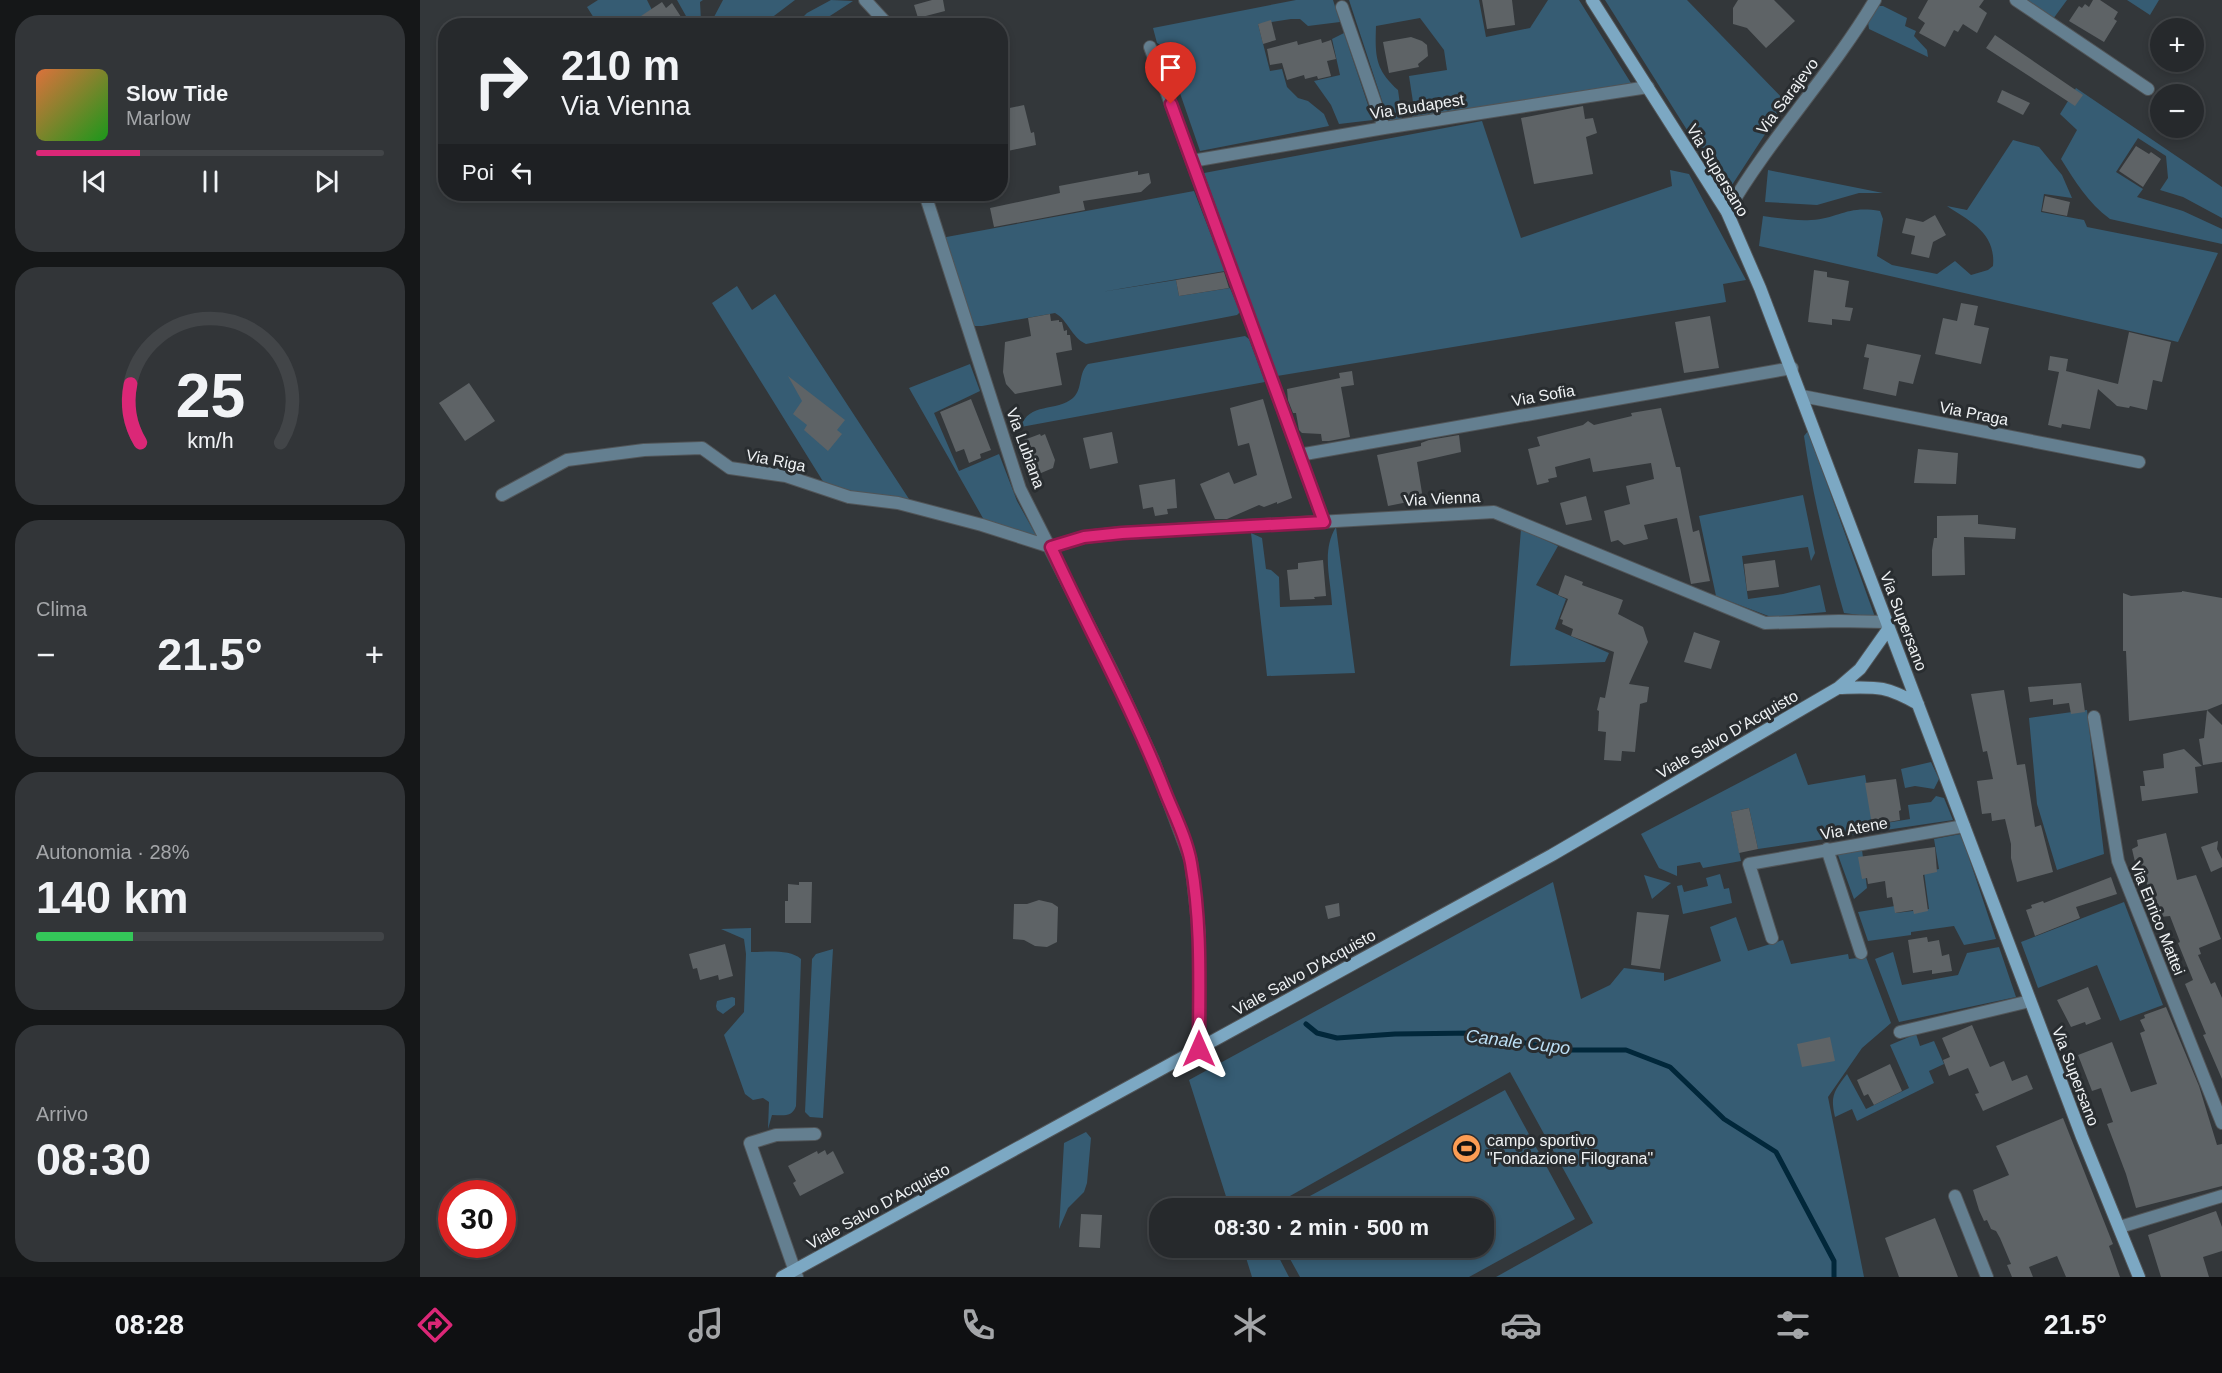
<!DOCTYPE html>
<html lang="it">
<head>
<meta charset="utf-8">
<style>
	:root { --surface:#26292c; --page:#323538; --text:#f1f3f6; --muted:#a4a6a9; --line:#424548; --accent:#db2777 }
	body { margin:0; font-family:Arial,sans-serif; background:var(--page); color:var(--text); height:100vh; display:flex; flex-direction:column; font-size:22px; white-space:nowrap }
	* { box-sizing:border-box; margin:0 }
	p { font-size:20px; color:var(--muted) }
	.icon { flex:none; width:33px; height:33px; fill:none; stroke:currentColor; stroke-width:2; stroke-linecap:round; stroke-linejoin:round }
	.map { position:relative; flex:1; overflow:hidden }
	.drawer { display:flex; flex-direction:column; gap:15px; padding:15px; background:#151718; width:420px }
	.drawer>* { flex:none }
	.banner { position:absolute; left:18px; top:18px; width:570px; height:183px; border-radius:24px; box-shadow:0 3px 9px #0003,0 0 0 2px var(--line); background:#26292c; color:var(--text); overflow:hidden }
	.tools { position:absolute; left:1730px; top:18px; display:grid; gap:12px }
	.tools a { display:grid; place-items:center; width:54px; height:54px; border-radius:50%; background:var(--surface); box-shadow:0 3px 9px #0003,0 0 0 2px var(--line); font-size:30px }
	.speed { position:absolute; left:18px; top:1180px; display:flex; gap:12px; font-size:30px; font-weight:700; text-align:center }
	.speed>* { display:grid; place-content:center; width:78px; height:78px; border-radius:50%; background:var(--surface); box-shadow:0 3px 9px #0003,0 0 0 2px var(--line); line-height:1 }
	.speed .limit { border:9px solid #d22; background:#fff; color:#111 }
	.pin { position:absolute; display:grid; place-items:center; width:51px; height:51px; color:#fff; margin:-62px -26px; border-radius:50% 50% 50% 0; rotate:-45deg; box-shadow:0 0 6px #0007 }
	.pin .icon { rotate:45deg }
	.me { position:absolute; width:66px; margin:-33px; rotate:0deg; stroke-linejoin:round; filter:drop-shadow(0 0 4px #0008) }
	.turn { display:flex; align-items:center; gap:21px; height:126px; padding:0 24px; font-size:27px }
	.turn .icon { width:78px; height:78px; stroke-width:2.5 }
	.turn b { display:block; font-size:42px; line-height:51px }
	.then { display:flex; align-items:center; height:57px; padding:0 24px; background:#0003; gap:12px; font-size:22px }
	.big { font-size:45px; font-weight:800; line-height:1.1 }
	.drawer .tile { flex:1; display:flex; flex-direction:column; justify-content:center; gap:9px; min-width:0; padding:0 21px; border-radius:24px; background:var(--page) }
	.drawer .dial { align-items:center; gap:0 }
	.dial svg { height:156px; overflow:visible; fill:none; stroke:var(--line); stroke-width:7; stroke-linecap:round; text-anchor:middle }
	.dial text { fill:var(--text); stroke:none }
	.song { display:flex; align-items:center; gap:18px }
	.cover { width:72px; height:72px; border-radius:9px; background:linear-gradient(135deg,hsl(20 70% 55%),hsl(120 70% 35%)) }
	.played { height:6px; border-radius:3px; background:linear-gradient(90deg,var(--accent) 30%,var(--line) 30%) }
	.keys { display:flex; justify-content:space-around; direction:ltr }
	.heat { display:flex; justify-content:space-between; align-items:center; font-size:33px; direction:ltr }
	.charge { height:9px; border-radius:4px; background:linear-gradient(90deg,#34c759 28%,var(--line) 0) }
	.trip { position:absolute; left:729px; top:1198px; width:345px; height:60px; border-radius:24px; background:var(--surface); box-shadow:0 3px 9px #0003,0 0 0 2px var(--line); font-weight:800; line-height:60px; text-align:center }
	.menu { display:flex; height:96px; justify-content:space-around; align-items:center; background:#0f1012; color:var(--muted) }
	.menu .icon { width:42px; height:42px }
	.menu .selected { color:var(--accent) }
	.menu b { font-size:27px; color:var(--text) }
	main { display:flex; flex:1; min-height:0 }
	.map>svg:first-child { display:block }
</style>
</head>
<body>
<main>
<section class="drawer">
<div class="tile">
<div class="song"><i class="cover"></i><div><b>Slow Tide</b><p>Marlow</p></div></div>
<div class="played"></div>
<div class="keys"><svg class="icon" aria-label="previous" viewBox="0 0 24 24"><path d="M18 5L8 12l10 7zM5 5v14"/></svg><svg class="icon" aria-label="pause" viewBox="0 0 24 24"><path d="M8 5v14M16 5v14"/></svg><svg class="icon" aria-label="next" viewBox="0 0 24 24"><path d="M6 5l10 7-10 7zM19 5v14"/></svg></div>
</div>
<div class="tile dial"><svg viewBox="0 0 100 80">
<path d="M14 69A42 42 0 1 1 86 69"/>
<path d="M14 69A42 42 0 0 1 9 39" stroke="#db2777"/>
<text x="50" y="56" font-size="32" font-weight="700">25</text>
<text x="50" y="72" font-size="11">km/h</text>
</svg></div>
<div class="tile"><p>Clima</p>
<div class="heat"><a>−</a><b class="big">21.5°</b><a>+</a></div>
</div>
<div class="tile"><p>Autonomia · 28%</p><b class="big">140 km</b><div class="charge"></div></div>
<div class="tile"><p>Arrivo</p><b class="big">08:30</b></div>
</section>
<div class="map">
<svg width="1802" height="1277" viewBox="0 0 1802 1277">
	<rect width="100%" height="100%" fill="#33373a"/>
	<path fill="#365c73" d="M178,0H227L232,10L215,20L218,25L179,26L167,7Z
		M257,0H283L280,2L281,21L280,25H271Z
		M303,0H375L342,25H294V17Z
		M411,0L433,1L396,25H375L387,13Z
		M876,0H913L920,22L888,26L880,19H871L838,24L850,71L862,69L867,87L878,98L888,101L904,114L909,126L780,151L744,47L737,43L733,28Z
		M929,0H1059L1066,37L1110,28L1128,0H1159L1211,83L992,118L993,102L989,76L1027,70L1024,50L1000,18L956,26C955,56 955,69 978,90L982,119L969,122Z
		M1185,0H1267L1366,102L1312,185L1303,187Z
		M1605,0H1647L1633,19Z
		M1707,0H1739L1730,15Z
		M1457,6H1463L1487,18L1485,26L1496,31L1494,36L1507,50L1508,57L1449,29L1448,22Z
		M924,33L953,120L919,124L911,105L894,81L920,75L912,39Z
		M1656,88L1802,187V218L1763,197L1740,190L1748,178L1746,156L1718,138L1696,172L1723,189L1717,197L1763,211L1802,229V244L1690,219C1668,203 1655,181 1641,159L1657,130L1640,114Z
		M1062,121L1101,238L1252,186L1250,170L1269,174L1326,280L1303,284L1306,302L857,376L784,173Z
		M1593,140L1619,147L1642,175L1652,198L1624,194L1621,212L1664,220L1667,227L1798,253L1758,342L1339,246L1343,216C1358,218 1375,221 1391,220C1420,218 1427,205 1460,211L1463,219L1457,256L1472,265L1517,274L1535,261L1551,275L1568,270L1573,266C1576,233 1551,222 1527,206L1547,210Z
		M1348,170L1463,193H1439L1397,205L1345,202Z
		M774,191L805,271L681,292L756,280L759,296L810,288L820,312L817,315L666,344C651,337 648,320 635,313L562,326H555L551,322L521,238Z
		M317,286L332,310L355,294L489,499L431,493L404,483L292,303Z
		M825,336L829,339L845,382L601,427C608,402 637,412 653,398C663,389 658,373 668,364Z
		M550,364L560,391L514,413L539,471L579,454L597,501L617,537L564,520L489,388Z
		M1388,431L1455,617L1424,613C1407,555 1393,497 1384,436Z
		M1383,495L1395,553L1391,561L1388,547L1322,556L1328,599L1363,594L1400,585L1406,612L1351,617L1296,596L1279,516Z
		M916,527L935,673L847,676L831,533L842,538L846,569L851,570L859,577L860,607L912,605C911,580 901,551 916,527Z
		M1101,529L1138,546L1116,585L1146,599L1135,629L1189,653L1185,662L1090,666Z
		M1667,710L1684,854L1637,870L1617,804L1609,718Z
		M1376,753L1388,785L1445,775L1454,825L1490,819L1488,805L1511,802L1516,796L1524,798L1533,820L1338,849L1329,808L1311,812L1321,861L1283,868L1280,862L1257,866V876L1239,868L1221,834Z
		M1511,762L1519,779L1514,789L1495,786L1485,788L1481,769Z
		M1541,834L1576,939L1544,945L1534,926L1491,932V935L1448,941L1438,912L1475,906L1476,913L1509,909L1504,872L1519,869L1514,839Z
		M1442,850L1447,888L1434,899L1418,855Z
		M1300,874L1304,889L1309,888L1312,903L1263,914L1257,886L1262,885L1264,892L1288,886L1286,878Z
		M1224,875L1251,883L1232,899Z
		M1133,882L1161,999L1190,985L1204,968L1244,973V981L1301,961L1290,927L1316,917L1328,951L1363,940L1371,964L1428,954L1429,959L1446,957L1471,1023L1442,1048L1408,1097L1444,1277H1076L1173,1223L1090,1072L847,1209H810L769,1080Z
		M1704,902L1743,1005L1700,1021L1677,965L1618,988L1601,942Z
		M331,928V952C346,952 370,949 381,959L376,1106C372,1118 362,1115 352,1115L348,1129L349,1102L343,1098L333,1100L325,1094L304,1035L324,1012L326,954L324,939L301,929Z
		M1579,947L1596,997L1479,1022L1455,959L1473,952L1482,985L1538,975L1547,953Z
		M413,949L403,1118L390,1117L385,1112L392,959L396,954Z
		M312,997L315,998V1005L303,1014L297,1010L296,1006L297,1001Z
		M1496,1034L1500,1046L1514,1041L1524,1064L1509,1071L1514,1083L1437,1121L1432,1109L1415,1117C1410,1096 1414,1091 1427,1074L1446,1109L1489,1088L1470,1045Z
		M1085,1090L1155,1219L1049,1277H880L864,1248H1064V1209H866Z
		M666,1132L671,1138L667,1183L664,1192L648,1208L639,1229L644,1143Z
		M823,1248H854L869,1277H832Z"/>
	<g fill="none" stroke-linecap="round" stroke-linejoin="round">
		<path stroke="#01273a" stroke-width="5" d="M886,1024L897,1033L917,1038L975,1034L1055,1033L1141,1050H1206L1250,1067L1304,1119L1356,1152L1414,1261V1277"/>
	</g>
	<path fill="#5e6366" d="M512,0H523L525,11L498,18L494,5Z
		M1062,0H1092L1095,25L1067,29Z
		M1318,0H1354L1375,21L1346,48L1327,28L1313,24V8Z
		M1508,0H1564L1559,7L1567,13L1557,33L1543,24L1538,32L1534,30L1525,47L1499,33L1505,23L1498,18Z
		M1673,0H1680L1698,12L1694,19L1697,21L1684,42L1649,21L1659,6L1662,8L1665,4L1669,7Z
		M242,2L246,8L252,3L263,20L255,26H223L218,18Z
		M851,20L856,40L843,44L838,24Z
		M1575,35L1663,95L1655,106L1566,48Z
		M991,37L1002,41L1007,45L1008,56L998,64L999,67L969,73L963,42Z
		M901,39L902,43L911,40L916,59L907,61L911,76L898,79L897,76L885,79L884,75L867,80L862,63L850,65L847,49L877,41L878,45Z
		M1582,90L1610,103L1603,115L1577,102Z
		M604,105L611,133L614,132L616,145L583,152L580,139V110Z
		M1163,106L1165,119L1173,118L1177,133L1166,137L1173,174L1114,184L1101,118Z
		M1716,146L1729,154L1731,152L1741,159L1723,187L1699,171Z
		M718,171V175L729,173L731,183L721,192L663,201L665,210L574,227L570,208L640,193L639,186Z
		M1625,196L1650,202L1647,216L1622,211Z
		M1515,215L1526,235L1513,242L1509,258L1491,254L1495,236L1482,233L1486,218L1503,222Z
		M1394,270L1407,272V277L1429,281L1425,307L1433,308L1430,321L1412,319V325L1388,322Z
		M804,272L809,288L759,296L756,280Z
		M1541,303L1558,306L1554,325L1569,328L1561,364L1515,354L1523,318L1537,321Z
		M630,314L631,321L639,320V322H642L644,331L647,330V335H650L652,350L636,353L642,385L595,394L586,384L583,372L585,342L611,336L608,318Z
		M1290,316L1299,368L1264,373L1255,322Z
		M1709,332L1751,342L1742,382L1733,380L1727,410L1710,406L1709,408L1697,406L1678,389L1670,429L1642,424L1641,428L1628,425L1639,372L1628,370L1630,356L1648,359L1646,371L1698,384Z
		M1447,344L1501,355L1493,384L1479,381L1476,396L1443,389L1449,358L1444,357Z
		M932,371L934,385L921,387L930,437L909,441H902L901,434L882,433L879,430L876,413H873L868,400L867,389L920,378L919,373Z
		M368,376L425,420L417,430L422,434L408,451L384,430L387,425L373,414L382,401Z
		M49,383L75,421L45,441L19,403Z
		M551,399L571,450L560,454L561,458L549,463L544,449L536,452L520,412Z
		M843,399L872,498L857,504V502L844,507L839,505L807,519H795L780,484L809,472L814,484L837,475L829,443L818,446L810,408Z
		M1241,408L1256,467H1260L1273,532L1279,530L1290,581L1271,584L1257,518L1224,525L1228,539L1204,545L1198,540L1191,542L1184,511L1210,504L1206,486L1234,479L1231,463L1173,472L1170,458L1135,467L1137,477L1128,479L1129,482L1117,485L1108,449L1120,446L1117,437L1163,425L1168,421L1174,425L1212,416L1211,413Z
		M692,432L698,463L670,469L663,438Z
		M620,434L621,436L625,434L635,460L633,468L614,476L603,448L607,446L604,440Z
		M1039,435L1041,452L997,462L1003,499L968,506L957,455L1001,446V443L1009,440Z
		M1498,449L1538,453L1536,484L1494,483Z
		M755,479L757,508L747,509L748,514L735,516L733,507L723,509L719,485Z
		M1166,496L1172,520L1146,525L1140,503Z
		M1558,515V524L1596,528L1595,539L1544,537L1545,575L1512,576V550L1514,538H1517V516Z
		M903,560L906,596L894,597L895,599L870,600L867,570L878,569V563Z
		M1355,560L1359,587L1327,591L1324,564Z
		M1145,575L1163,582L1162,585L1203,600L1198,614L1223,627L1228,642L1209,684L1229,687L1227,702L1220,704L1215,752L1202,751L1201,761L1184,760L1186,732L1178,731L1179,711L1177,710L1180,697L1185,698L1194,652L1151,636L1153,629L1142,624L1143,620L1140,619L1148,599L1138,595Z
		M1762,591L1802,598V704L1787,710L1709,721L1706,651H1703V593L1711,596L1762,592Z
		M1274,632L1300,641L1291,669L1264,662Z
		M1661,683L1665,712L1651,714L1649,703L1633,705V699L1610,702L1608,687Z
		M1584,690L1597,765L1605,764L1615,827L1621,825L1633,872L1597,882L1591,858V844L1585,819L1572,821L1571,813L1562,814L1557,781L1573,779L1567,751L1563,752L1551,694Z
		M1787,710L1802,725V762L1783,765L1779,739L1784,738Z
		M1764,749L1782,766L1775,767L1778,793L1722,801L1720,786H1725L1723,771L1744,768L1743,754Z
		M1476,779L1481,810L1479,811L1480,820L1452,825L1445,783Z
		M1329,808L1338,849L1319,853L1311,812Z
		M1746,833L1757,880L1776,875L1801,939L1779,948L1781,954L1778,955L1791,984L1795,982L1802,998V1079L1783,1035L1786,1034L1765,984L1773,980L1758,943L1760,942L1750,916L1740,917L1718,862H1715L1712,849L1718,846L1717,840Z
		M1798,841L1797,849L1802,859V867L1791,872L1781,847Z
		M1515,847L1517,872L1503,875L1508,911L1494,914L1493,910L1475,913L1472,897L1467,898L1465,881L1448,884L1447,878L1442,879L1438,857Z
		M1691,877L1697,894L1656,907L1660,918L1615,936L1606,910L1612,908L1611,905L1623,901L1624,903Z
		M379,882H392L391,923H365V901H368V884L379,885Z
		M619,900L632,903L638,907L637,942L627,947L615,946L604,940L593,939L594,904H607Z
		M919,903L920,916L908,919L905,906Z
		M1217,912L1249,915L1240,969L1211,965Z
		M1507,937L1508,942L1519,940L1522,956L1529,954L1532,971L1512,974V970L1493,973L1488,940Z
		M305,944L313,976L299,980L298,975L280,980L277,968L273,969L269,954Z
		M1668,987L1681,1019L1666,1025L1665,1022L1651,1027L1637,1000Z
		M1746,1007L1779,1086L1797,1145L1802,1144V1186L1716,1208L1706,1174L1687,1124L1693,1122L1681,1088L1672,1091L1658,1055L1692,1042L1711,1092L1737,1084L1720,1033L1725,1031L1720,1020L1725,1018L1724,1015Z
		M1552,1025L1570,1067L1584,1061L1592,1081L1607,1075L1613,1089L1563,1111L1555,1094L1559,1093L1548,1068L1529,1076L1523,1060L1530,1057L1522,1038Z
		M1410,1037L1415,1061L1382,1067L1377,1044Z
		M1470,1064L1482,1091L1454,1105L1448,1094L1444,1096L1437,1080Z
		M1643,1118L1693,1244L1689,1246L1700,1277H1646L1637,1256L1609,1267L1613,1277H1592L1587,1265L1591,1264L1580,1238L1576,1231L1571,1229L1567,1220L1564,1221L1559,1210L1553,1190L1589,1175L1576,1146Z
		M405,1150L407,1155L413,1151L424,1173L380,1196L373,1183L376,1181L368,1166L397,1151L398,1154Z
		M1796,1211L1802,1227V1251L1783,1257L1789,1277H1741L1728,1235Z
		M661,1214L682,1215L680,1248L659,1247Z
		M1515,1218L1538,1277H1479L1465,1238Z"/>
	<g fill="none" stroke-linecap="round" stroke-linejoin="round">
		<defs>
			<path id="street" d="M445,0L469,26
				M1596,0L1728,89
				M922,7L964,128
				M730,47L904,522
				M772,161L964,128L1228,87
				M505,194L600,489L693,673L733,760L771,861L779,933V1049
				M1307,212C1350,138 1411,74 1455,0
				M1382,396L1719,462
				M879,455L1372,368
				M82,495L147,460L224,450L282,448L310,468L366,476L429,497L478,503L562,525L631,547L664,537L702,533L1074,512L1345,623L1419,621L1466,622
				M1674,717L1698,861L1802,1123
				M1407,849L1441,953
				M1352,938L1329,864L1544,826
				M1480,1032L1610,1001
				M1535,1196L1567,1277
				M1700,1227L1802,1196
				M377,1277L330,1143L356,1135L395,1134"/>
			<path id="secondary" d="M1172,0L1307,212L1340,288L1662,1137L1719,1277
				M1418,688C1457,687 1464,685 1498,704
				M362,1277L1132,855L1418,688L1440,669L1469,628"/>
		</defs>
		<use href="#street" stroke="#515558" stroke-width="14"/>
		<use href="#secondary" stroke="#515558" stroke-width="14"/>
		<use href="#street" stroke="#647f90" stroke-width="12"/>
		<use href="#secondary" stroke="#7ca8c3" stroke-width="12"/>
	</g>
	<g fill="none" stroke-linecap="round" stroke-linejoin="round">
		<defs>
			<path id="route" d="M751,104L904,522L702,533L664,537L631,547C669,630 713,709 746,794C755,816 767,840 771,863C782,924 779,987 779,1049"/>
		</defs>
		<use href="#route" stroke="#8e194d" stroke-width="15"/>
		<use href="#route" stroke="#db2777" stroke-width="10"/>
	</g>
	<defs>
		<symbol id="stadium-disc" viewBox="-11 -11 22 22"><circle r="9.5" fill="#fc9d54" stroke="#292d30"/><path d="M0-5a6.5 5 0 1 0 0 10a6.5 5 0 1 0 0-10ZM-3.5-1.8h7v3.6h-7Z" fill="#111"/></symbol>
	</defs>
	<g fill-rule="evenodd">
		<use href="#stadium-disc" x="1030" y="1132" width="33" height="33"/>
	</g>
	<g text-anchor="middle" stroke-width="6" stroke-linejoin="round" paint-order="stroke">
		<g font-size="16" fill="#eff2f4" stroke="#292d30">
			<text transform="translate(1367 96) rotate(-53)" y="6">Via Sarajevo</text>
			<text transform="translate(997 106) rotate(-9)" y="6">Via Budapest</text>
			<text transform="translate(1298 170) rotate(59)" y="6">Via Supersano</text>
			<text transform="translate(1123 395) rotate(-10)" y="6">Via Sofia</text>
			<text transform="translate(1554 413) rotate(11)" y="6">Via Praga</text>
			<text transform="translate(606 448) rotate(70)" y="6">Via Lubiana</text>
			<text transform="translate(356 460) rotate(11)" y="6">Via Riga</text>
			<text transform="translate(1022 498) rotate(-3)" y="6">Via Vienna</text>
			<text transform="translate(1484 621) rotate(69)" y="6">Via Supersano</text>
			<text transform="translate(1307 734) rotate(-30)" y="6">Viale Salvo D'Acquisto</text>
			<text transform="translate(1434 828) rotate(-10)" y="6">Via Atene</text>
			<text transform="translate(1738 918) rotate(68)" y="6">Via Enrico Mattei</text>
			<text transform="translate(884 972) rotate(-29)" y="6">Viale Salvo D'Acquisto</text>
			<text transform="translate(1656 1076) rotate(69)" y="6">Via Supersano</text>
			<text transform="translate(458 1206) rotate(-29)" y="6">Viale Salvo D'Acquisto</text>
		</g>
		<g font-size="16" fill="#eff2f4" stroke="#292d30" text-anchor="start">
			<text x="1067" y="1146">campo sportivo<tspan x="1067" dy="18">"Fondazione Filograna"</tspan></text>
		</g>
		<g font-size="18" font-style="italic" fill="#bcdff5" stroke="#292d30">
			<text transform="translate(1098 1042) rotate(7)" y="6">Canale Cupo</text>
		</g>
	</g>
</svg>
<div class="tools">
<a>+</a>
<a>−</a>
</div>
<div class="speed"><div class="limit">30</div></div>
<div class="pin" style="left:751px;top:104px;background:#d93025"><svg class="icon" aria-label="arrive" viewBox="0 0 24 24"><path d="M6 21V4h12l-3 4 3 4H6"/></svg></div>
<svg class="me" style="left:779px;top:1049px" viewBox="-20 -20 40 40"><path d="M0-17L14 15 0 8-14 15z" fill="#db2777" stroke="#fff" stroke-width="4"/></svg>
<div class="trip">08:30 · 2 min · 500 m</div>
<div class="banner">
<div class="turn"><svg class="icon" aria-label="right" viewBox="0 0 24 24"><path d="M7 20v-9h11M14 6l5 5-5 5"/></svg><div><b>210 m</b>Via Vienna</div></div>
<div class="then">Poi<svg class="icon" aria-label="left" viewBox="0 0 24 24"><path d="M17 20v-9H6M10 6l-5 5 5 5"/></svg></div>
</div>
</div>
</main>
<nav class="menu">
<b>08:28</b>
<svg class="icon selected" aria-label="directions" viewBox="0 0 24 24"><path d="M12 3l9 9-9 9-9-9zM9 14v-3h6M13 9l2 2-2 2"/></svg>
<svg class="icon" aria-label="music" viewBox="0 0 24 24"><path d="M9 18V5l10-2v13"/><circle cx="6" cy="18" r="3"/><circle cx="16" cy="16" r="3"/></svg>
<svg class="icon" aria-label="phone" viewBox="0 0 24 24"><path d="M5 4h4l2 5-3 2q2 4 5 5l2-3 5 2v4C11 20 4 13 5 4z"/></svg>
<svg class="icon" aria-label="climate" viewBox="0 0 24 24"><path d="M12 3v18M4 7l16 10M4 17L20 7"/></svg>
<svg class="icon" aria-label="car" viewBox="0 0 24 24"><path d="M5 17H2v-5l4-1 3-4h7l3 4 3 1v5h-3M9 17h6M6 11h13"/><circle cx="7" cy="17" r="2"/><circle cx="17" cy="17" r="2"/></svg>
<svg class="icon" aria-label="filters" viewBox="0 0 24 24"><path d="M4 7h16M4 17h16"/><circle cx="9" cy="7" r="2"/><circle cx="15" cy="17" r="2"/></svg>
<b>21.5°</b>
</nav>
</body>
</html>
